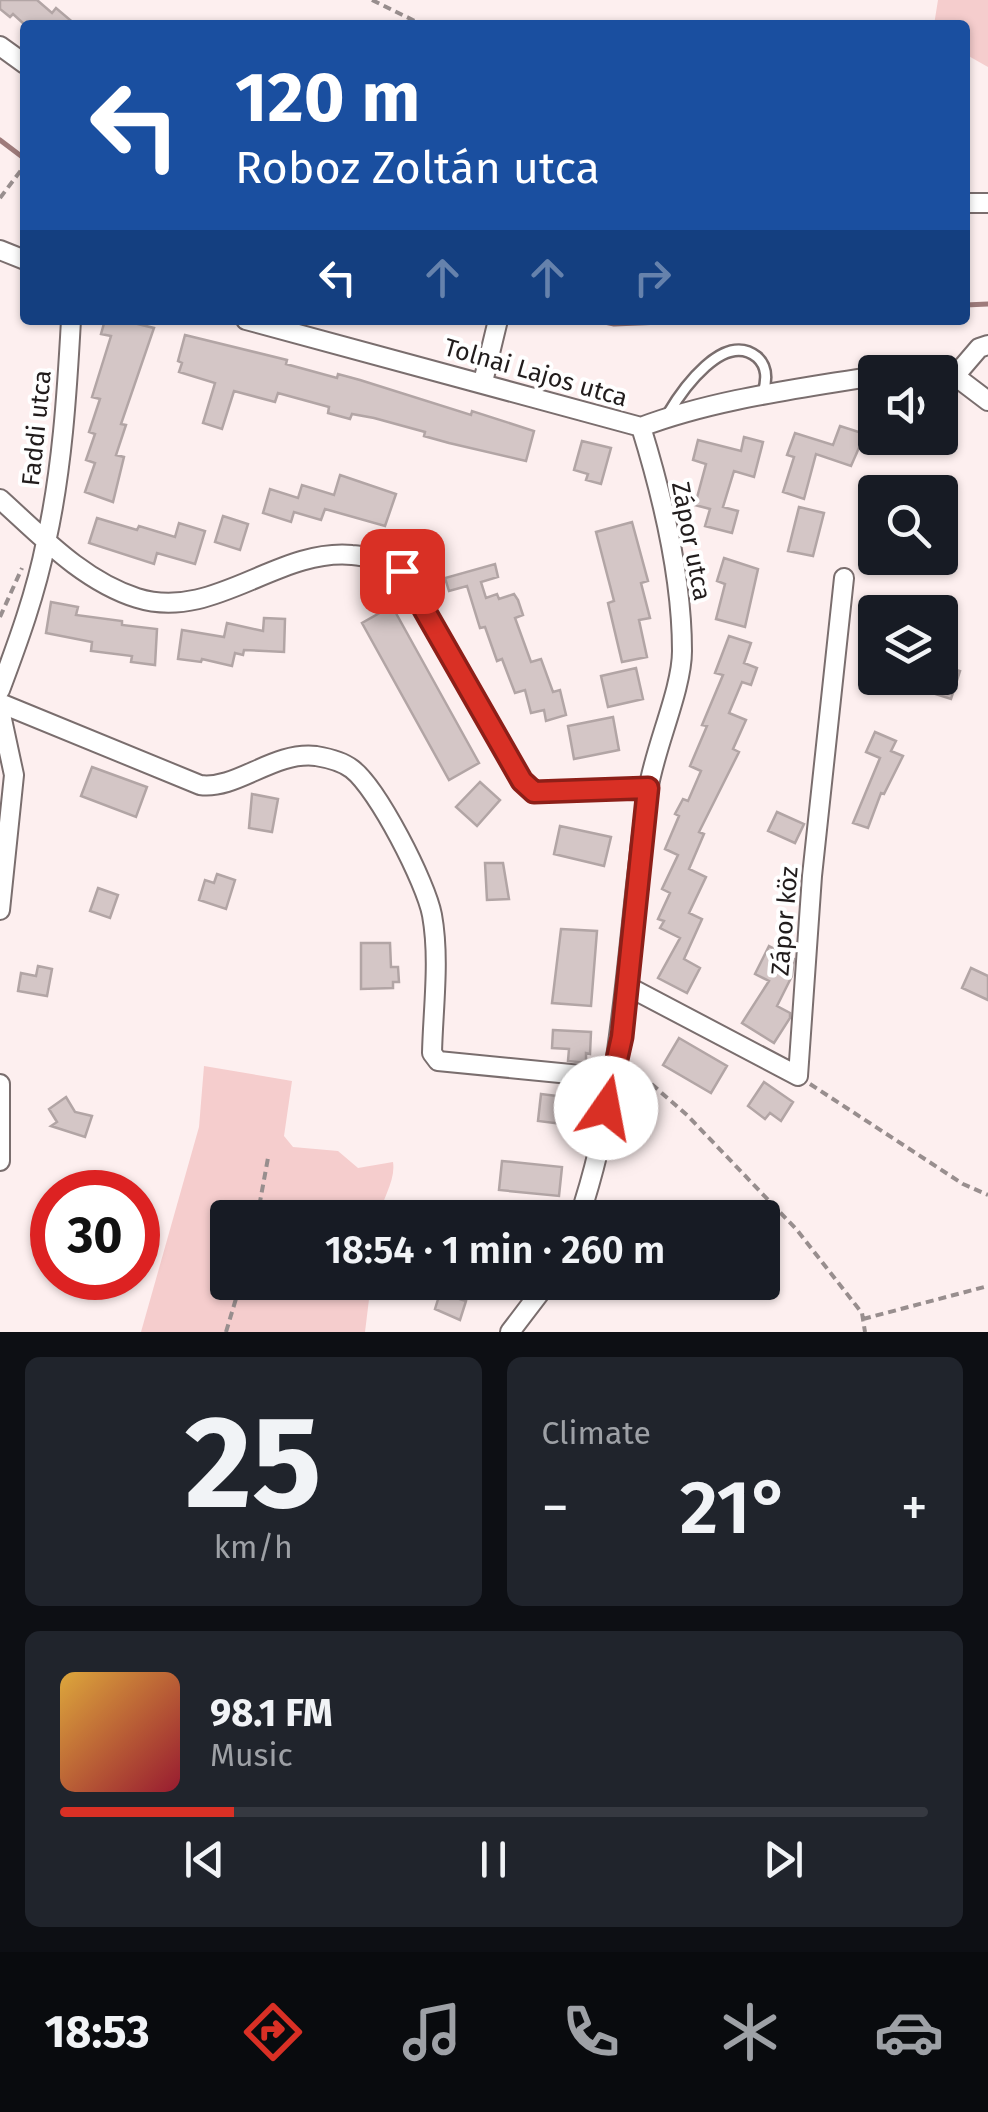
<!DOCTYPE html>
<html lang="en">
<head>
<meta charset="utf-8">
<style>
	:root { --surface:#171b24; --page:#20242c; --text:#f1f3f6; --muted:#9ea1a6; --line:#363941; --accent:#d93025 }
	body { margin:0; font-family:"Fira Sans",sans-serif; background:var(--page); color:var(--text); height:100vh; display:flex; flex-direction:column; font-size:38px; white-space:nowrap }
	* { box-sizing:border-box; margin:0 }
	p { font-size:32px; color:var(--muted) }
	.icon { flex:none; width:55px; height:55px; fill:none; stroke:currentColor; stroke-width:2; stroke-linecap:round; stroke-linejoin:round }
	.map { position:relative; height:1332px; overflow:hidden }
	.panel { display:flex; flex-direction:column; gap:25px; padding:25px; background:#0d0f14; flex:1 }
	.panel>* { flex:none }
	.hud { position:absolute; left:20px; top:20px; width:950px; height:305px; border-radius:10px; box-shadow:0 2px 8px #0004; background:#1a4fa0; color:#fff; overflow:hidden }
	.controls { position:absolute; left:858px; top:355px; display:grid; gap:20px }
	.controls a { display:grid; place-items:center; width:100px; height:100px; border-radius:10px; background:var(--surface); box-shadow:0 2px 8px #0004; font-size:50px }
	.speed { position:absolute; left:30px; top:1170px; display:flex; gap:20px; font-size:50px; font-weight:700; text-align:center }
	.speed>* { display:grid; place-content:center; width:130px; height:130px; border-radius:50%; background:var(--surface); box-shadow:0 2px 8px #0004; line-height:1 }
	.speed .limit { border:15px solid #d22; background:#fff; color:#111 }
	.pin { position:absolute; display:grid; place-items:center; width:85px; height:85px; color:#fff; margin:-42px; border-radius:20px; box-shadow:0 5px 15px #0006 }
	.me { position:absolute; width:110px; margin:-55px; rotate:12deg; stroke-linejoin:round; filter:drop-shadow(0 0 8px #0008) }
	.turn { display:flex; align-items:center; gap:35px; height:210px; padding:0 50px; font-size:45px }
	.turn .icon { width:130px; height:130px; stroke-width:2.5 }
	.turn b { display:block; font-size:70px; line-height:85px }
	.lanes { display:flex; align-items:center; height:95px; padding:0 50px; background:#0003; justify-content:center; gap:50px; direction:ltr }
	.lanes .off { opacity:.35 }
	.big { font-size:75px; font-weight:600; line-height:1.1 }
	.panel .card { flex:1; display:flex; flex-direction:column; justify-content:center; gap:15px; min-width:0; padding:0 35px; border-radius:15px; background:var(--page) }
	.panel .dial { align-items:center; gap:0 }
	.dial b { font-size:130px; line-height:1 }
	.song { display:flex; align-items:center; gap:30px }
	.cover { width:120px; height:120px; border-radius:15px; background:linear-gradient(135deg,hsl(40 70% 55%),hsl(350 70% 35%)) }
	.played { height:10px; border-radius:5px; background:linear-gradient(90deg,var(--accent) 20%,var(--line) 20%) }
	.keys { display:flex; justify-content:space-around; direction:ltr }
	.heat { display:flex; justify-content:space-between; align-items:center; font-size:55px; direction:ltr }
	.panel .tiles { flex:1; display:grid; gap:25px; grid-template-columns:1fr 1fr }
	.card:last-child { grid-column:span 2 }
	.trip { position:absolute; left:210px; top:1200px; width:570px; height:100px; border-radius:10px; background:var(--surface); box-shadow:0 2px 8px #0004; font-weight:600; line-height:100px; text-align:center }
	.dock { display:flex; height:160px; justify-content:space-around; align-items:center; background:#090b0e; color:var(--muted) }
	.dock .icon { width:70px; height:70px }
	.dock .selected { color:var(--accent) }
	.dock b { font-size:45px; color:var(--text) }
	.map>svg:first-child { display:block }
</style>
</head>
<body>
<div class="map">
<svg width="988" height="1332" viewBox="0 0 988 1332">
	<rect width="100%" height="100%" fill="#fdefef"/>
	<path fill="#f5cdcd" d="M938,0H988V67L965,54V25H934Z
		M204,1066L292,1081L284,1136L293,1147L338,1151L358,1168L393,1162C396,1180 382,1199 379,1217L228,1218V1282L371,1283L365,1332H141L199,1127Z"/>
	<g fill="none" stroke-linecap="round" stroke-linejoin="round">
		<path stroke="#9e7b7b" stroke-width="5" d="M0,140L25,159
			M965,305L988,304
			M595,320L614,324L711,320"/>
	</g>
	<path fill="#d4c6c6" stroke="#b2a5a5" stroke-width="2.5" d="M0,0H37L52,13L56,8L76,25H25L13,14L10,17L0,9Z
		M105,320H135L134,323L154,328L121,424L126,425L116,455L124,457L113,502L85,492L95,463L86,460L95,434L89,432L100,399L92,397L111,336L101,334Z
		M185,335L287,360L286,364L337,378L338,374L360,380L471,415L472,411L534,431L526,461L449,443L424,436L425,432L374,418L352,414L350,419L328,413L329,407L278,393L275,402L234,391L222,429L203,423L215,383L179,372L182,363L178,361Z
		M840,426L865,434L851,466L816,454L804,499L783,492L794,457L787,455L795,433L833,445Z
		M744,437L763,442L754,477L734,471L723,507L738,511L732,533L705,526L710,509L695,505L706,464L693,460L698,440L741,451Z
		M582,441L611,448L601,484L586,480L588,474L574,470Z
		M340,475L396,494L385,526L325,509L321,520L294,512L291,522L263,513L270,489L298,498L302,485L334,495Z
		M799,507L824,513L813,556L788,551Z
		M223,516L248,524L240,550L215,542Z
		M97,518L137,530L139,526L175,537L179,523L205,531L195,564L157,553L154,564L89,543Z
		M632,522L648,581L641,583L650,618L639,620L647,657L622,662L608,603L614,601L596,532Z
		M724,558L758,569L745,627L716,619L725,584L717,581Z
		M495,564L498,577L481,582L486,598L497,594L499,599L514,594L518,600L523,615L515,618L531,662L541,659L553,692L560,690L566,715L546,721L544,710L531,713L525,690L515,693L502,659L497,661L485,627L480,628L467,586L449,591L445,578Z
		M51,602L78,607L76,615L122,621V625L157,629L155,665L131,662L132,656L91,651L92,642L46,633Z
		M392,606L479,763L449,780L362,623Z
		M264,618L285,619L284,652L244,650L243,655L235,653L232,666L202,659L201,662L178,659L182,630L224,637L227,623L263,631Z
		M729,636L751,643L744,663L757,668L751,685L742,682L729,713L746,720L733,749L739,752L699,832L704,834L689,869L706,877L689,913L702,919L684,959L700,968L687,993L658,978L680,938L660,928L664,921L658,919L670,893L662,889L678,855L665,849L679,816L675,814L683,799L688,801L701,771L690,766L707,726L702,725L723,675L715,673Z
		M940,665L960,671L951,699L929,692L934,678H940Z
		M636,668L643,699L608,707L601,676Z
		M613,717L619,750L574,759L568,726Z
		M875,732L896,741L891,751L903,756L884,794L881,793L868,828L853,823L880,758L866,752Z
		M92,767L147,787L136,817L81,796Z
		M480,782L500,800L477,826L456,807Z
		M252,794L278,799L272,832L249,828Z
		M777,812L804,824L795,843L768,831Z
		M560,826L611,837L604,866L554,854Z
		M485,863H503L509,899L487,900Z
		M217,874L235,880L226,909L199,900L205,880L214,883Z
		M98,888L118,895L110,918L90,911Z
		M561,929L597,931L591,1006L552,1003Z
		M361,943H390L391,967H398L399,982H393V988L361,989Z
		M769,946L794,959L792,976L777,1006L790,1013V1018L774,1043L742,1023L769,981L755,974Z
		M38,966L52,969L47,996L18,991L21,973L36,976Z
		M971,968L988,976V1000L962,988Z
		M553,1030L591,1032L590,1054L586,1053V1063L568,1061L569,1049L552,1048Z
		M679,1038L727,1066L711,1093L663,1065Z
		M764,1082L793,1102L781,1121L770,1113L765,1119L748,1106Z
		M541,1094L590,1100L587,1127L538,1121Z
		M66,1097L75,1112L92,1116L85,1137L51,1126L57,1122L49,1109Z
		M502,1161L562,1167L559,1196L499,1190Z
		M440,1293L466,1301L460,1320L435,1309Z"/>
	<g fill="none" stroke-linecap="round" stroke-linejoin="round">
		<defs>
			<path id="lane" d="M668,414C682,390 724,330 757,357C768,367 767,380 763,393"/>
			<path id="street" d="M0,46L25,64
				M965,203H988
				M0,250L25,260
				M246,320L641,427C715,399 798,389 875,376
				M898,372L921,369L937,372
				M940,373L955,376L988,401
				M955,376L979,348L988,345
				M483,382L498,320
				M0,499C41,536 83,581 137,598C213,622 277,548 352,555C370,556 386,564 403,571L521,781L533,792L648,788
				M0,690C18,642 36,593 46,542C62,471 67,393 71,320
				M0,703L200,785C237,790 273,751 316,756C328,758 343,762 352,769C378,789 426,883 432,915C440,959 433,1009 432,1053L438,1061L611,1078
				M0,710L14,775L0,910
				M627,986L798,1076L812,876L844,578
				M0,1084V1161
				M579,1218C626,1079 626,934 648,791C654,749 682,690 682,651C682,576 663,498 641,427
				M510,1332L548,1282"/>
		</defs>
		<use href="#lane" stroke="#7a6e6e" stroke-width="14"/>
		<use href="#street" stroke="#7a6e6e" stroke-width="22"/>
		<path stroke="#988e8e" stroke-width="4" stroke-dasharray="8 5" stroke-linecap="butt" d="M372,0L423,25
			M0,198L25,165
			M0,617L22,568
			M632,1067L687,1115L797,1230L862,1313L865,1332
			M810,1084L963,1184L988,1195
			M257,1218L268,1158
			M863,1319L988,1286
			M226,1332L241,1282"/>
		<use href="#lane" stroke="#fff" stroke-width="9"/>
		<use href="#street" stroke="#fff" stroke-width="18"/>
	</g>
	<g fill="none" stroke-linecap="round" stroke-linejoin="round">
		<defs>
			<path id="route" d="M402,571L522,781L534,792L648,788L622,1037L606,1108"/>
		</defs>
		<use href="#route" stroke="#8d1f18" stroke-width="25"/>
		<use href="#route" stroke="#d93025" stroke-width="18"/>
	</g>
	<g text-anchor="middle" stroke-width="8" stroke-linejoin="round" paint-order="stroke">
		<g font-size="25" fill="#211c1c" stroke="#fff">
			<text transform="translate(536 372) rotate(16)" y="9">Tolnai Lajos utca</text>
			<text transform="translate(36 428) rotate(-84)" y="9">Faddi utca</text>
			<text transform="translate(692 541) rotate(79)" y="9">Zápor utca</text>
			<text transform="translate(784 921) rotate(-85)" y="9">Zápor köz</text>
		</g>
	</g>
</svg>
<div class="controls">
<a><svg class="icon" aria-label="sound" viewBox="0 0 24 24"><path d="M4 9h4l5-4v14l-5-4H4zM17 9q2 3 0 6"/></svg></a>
<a><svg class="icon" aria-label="search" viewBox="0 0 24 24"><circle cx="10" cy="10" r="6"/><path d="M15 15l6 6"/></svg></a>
<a><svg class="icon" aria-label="layers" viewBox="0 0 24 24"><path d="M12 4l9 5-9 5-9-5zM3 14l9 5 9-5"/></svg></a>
</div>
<div class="speed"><div class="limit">30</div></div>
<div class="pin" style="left:402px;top:571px;background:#d93025"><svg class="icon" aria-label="arrive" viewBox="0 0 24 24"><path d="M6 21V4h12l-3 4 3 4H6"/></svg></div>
<svg class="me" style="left:606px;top:1108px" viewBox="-20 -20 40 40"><circle r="19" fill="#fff"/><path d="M0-13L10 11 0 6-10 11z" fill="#d93025"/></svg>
<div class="trip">18:54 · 1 min · 260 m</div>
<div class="hud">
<div class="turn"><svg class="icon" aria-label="left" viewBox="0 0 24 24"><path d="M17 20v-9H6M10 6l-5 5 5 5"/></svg><div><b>120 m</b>Roboz Zoltán utca</div></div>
<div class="lanes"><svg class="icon" aria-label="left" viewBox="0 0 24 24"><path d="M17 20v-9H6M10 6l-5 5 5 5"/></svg><svg class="icon off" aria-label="ahead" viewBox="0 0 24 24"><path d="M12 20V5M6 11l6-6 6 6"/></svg><svg class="icon off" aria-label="ahead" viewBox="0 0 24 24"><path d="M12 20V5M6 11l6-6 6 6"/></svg><svg class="icon off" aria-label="right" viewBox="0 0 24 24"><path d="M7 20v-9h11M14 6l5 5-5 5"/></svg></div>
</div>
</div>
<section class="panel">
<div class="tiles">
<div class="card dial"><b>25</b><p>km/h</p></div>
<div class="card"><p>Climate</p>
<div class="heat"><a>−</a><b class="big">21°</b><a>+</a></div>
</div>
<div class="card">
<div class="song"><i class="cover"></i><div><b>98.1 FM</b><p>Music</p></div></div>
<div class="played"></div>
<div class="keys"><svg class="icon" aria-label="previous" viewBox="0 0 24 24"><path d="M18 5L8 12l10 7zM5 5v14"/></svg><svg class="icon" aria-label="pause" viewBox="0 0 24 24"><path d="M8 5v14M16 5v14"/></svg><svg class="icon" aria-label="next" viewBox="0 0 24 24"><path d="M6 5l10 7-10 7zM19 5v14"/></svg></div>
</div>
</div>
</section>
<nav class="dock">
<b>18:53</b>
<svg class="icon selected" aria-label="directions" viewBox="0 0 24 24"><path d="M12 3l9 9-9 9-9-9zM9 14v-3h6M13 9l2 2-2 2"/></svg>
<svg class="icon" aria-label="music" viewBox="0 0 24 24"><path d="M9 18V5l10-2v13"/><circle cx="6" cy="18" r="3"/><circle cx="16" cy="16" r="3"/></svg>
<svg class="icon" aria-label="phone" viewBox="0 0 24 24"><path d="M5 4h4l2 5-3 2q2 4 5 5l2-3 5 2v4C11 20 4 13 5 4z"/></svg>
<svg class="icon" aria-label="climate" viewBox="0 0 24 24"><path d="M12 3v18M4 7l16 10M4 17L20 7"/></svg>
<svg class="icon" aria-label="car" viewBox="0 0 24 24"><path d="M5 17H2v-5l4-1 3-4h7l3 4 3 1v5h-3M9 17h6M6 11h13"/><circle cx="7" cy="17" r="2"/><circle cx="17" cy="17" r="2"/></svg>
</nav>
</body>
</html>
